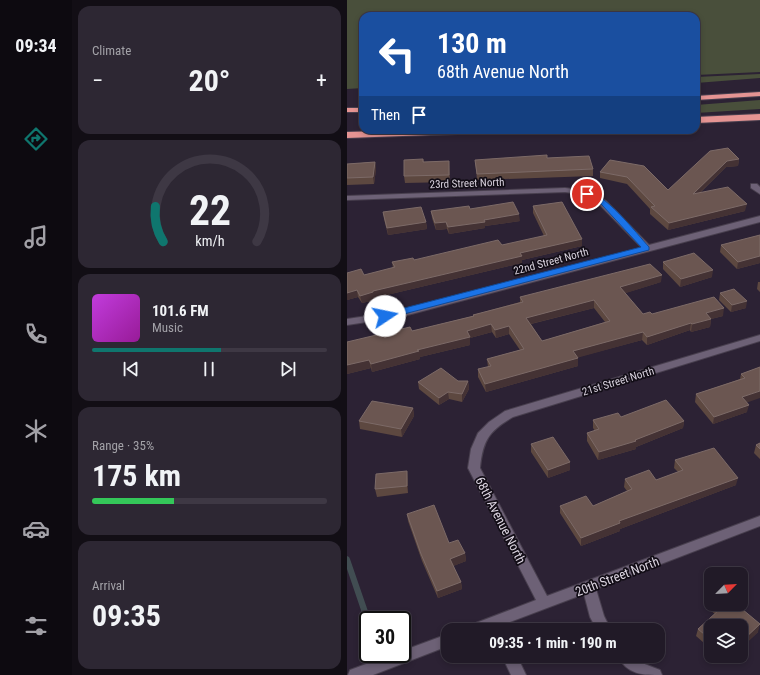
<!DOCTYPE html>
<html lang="en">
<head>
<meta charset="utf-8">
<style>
	:root { --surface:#211a27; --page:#2d2733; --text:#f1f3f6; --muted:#a2a1a7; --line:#3e3844; --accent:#0f766e }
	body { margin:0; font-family:"Roboto Condensed",sans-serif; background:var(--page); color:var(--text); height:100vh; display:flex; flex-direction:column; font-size:15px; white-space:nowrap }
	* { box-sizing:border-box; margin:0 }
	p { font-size:13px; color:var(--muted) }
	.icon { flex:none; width:22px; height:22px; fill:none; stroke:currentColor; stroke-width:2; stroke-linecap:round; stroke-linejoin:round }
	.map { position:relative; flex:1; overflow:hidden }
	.panel { display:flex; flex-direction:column; gap:6px; padding:6px; background:#120e15; width:275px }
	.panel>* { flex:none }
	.hud { position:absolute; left:12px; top:12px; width:341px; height:122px; border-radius:12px; box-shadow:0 2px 6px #0003,0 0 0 1px var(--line); background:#1a4fa0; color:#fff; overflow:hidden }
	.needle { width:26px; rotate:66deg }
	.fabs { position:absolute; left:357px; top:567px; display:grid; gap:8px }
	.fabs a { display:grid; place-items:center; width:44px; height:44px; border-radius:8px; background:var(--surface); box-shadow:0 2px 6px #0003,0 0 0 1px var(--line); font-size:20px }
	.speed { position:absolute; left:12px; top:611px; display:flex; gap:8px; font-size:20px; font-weight:700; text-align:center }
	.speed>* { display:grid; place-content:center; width:52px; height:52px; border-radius:50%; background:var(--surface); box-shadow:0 2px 6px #0003,0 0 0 1px var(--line); line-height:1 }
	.speed .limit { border:2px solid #111; border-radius:6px; background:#fff; color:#111 }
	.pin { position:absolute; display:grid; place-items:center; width:34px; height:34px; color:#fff; margin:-17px; border:2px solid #fff; border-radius:50%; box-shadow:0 1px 4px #0007 }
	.me { position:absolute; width:44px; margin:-22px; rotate:79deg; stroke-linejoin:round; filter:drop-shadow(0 0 3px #0008) }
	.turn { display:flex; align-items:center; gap:14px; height:84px; padding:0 12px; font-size:18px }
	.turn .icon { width:52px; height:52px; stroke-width:2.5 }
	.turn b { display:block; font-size:28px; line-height:34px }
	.then { display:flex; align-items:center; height:38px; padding:0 12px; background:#0003; gap:8px; font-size:15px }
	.big { font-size:30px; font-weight:700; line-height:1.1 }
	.panel .tile { flex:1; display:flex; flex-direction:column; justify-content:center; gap:6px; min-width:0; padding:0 14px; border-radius:12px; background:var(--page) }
	.panel .dial { align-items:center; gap:0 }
	.dial svg { height:104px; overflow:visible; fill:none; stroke:var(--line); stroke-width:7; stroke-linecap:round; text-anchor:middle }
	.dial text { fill:var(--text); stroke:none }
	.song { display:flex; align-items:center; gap:12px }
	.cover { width:48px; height:48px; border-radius:6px; background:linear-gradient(135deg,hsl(290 70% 55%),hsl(300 70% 35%)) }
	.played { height:4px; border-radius:2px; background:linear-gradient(90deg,var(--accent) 55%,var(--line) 55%) }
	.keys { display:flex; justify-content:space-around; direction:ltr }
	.heat { display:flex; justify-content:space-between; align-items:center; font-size:22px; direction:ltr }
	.charge { height:6px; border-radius:3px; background:linear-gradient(90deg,#34c759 35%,var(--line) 0) }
	.trip { position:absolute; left:94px; top:623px; width:224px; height:40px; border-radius:12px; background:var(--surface); box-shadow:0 2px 6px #0003,0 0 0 1px var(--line); font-weight:700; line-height:40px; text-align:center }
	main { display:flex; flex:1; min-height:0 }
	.tab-bar { display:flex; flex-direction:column; width:72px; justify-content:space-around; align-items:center; background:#0d0a10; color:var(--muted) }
	.tab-bar .icon { width:28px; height:28px }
	.tab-bar .selected { color:var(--accent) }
	.tab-bar b { font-size:18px; color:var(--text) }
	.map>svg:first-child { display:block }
</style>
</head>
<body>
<main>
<nav class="tab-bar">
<b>09:34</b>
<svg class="icon selected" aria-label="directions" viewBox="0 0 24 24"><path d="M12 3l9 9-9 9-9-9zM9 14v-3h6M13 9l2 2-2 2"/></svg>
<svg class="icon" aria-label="music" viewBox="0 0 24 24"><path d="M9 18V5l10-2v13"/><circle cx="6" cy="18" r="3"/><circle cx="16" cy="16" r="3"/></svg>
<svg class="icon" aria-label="phone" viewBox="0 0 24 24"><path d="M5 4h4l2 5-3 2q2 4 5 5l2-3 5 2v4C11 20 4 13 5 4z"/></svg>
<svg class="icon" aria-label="climate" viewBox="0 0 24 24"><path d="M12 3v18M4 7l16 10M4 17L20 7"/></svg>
<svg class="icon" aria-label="car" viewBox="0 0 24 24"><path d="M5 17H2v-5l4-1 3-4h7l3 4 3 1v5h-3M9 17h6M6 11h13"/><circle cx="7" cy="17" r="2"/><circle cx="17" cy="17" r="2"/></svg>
<svg class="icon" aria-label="filters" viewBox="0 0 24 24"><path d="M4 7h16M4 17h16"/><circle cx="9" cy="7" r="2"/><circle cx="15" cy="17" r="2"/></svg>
</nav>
<section class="panel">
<div class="tile"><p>Climate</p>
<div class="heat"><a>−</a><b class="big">20°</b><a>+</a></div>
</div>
<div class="tile dial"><svg viewBox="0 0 100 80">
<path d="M14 69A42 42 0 1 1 86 69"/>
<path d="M14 69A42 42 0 0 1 8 42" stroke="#0f766e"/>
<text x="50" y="56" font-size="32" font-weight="700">22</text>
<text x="50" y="72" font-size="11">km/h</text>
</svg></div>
<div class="tile">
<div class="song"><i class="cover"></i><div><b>101.6 FM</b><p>Music</p></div></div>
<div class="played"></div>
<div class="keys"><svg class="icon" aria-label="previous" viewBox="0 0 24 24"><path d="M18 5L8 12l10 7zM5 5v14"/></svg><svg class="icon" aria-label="pause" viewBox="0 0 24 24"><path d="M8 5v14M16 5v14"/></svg><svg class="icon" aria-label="next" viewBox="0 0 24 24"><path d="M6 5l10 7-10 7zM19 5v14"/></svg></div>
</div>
<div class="tile"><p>Range · 35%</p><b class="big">175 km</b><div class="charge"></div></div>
<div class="tile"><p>Arrival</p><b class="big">09:35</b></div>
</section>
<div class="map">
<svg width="413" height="675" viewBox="0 0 413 675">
	<rect width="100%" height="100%" fill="#2c2234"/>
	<path fill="#494f3b" d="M0,0H413V72L349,75V16H16V88L0,89Z
		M413,74V78L349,83V77Z
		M413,100V109L349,113V105Z"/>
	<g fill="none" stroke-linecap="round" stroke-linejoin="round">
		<path fill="#414d52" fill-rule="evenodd" d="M0,556L2,557L3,559L24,620H21V625L19,624L18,622L0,569Z"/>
		<defs>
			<path id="street" d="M404,184H410L413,187V194L404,188Z
				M218,188L243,191L259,201L302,245L413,216V222L53,317L0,325V319L53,311L295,248L253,205L238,195L218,192L0,200V196Z
				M413,335V341L166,417C142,431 136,440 133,468L200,596L413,516V526L249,589L257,616L264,630H250L243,617L237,594L142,630H119L121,626L189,600L121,468L124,449L131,433L142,422L158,411Z
				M101,634V646L26,675H1L3,670L46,654H55V651Z
				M155,656H170L179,675H164Z
				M271,656H288L295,663L313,670L315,675C296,675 280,675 271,656Z"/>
			<path id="highway" d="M413,92V96L349,100V96Z
				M0,108H16V112H0Z
				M413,114V120L349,123V117Z
				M67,130H143L139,133L0,138V132Z"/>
		</defs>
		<use href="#street" stroke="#483f4e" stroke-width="2"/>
		<use href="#highway" stroke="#483f4e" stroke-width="2"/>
		<use href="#street" fill="#6d6176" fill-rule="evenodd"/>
		<use href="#highway" fill="#e59493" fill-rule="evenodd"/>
	</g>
	<path fill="#5d4840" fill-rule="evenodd" d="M200,158L246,169V176L130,180L128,160Z
		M76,159L77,162L102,161L103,182L58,183L57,176Z
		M392,159L391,166L379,167L354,192L398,211L321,230L303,214V209L280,184L253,178V172L263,160L321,190Z
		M28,162L29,169L27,184L0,185V164Z
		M186,206L235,239V246L175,260V263L27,298L28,300L15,303L11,297L0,300L17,275L46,268L45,262L67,260L155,245L197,236L186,213Z
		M123,209L173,221L138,226V228L102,234L100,229L89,230L85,218L84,211Z
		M36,212L79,222L80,229L41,235L37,219Z
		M413,235V263L390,269L373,252L374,245Z
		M316,262L365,277L333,287L316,269Z
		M314,282L278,293L296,314L376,316L364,319L363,327L344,332L343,330L300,345L295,340L231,357V366L139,392L131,377V369L141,367L140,359L173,350L162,334L149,338L145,332L123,338V345L73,357V359L25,372L24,368L0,374V342L65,331L126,316V315L173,302V297ZM247,308L258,322L195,341L184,324Z
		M411,282H413V292L410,289Z
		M373,293L399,308L384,312L372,300Z
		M413,367L400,402V412L366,424L348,402L349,394L393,379L394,374Z
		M111,381H121L122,389L115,402L102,399L92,405L72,389L71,382Z
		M66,408L67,416L55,437L13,429L12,421Z
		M274,417L337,421L336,428L289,447V449L251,460L240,441V433L248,431L246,428V420Z
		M413,443V459L407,453L409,445Z
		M184,444L223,462V470L201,478L184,452Z
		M328,460L389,485L273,529V531L234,546L213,513V506H246L280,491L277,487L278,479L309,480L331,472L327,468Z
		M61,479V493L30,497L28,489Z
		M60,514L102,543L118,553L119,561L106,566L114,582L115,589L91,598L75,561L61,521Z
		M364,592V604H389L411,632L394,648V626H364V649L349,636L351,629L368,614L357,605L358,597Z"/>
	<path fill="#443234" d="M392,159L391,166L379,167L345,200L346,194L380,161Z
		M28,162L29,169L27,184L26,177Z
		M400,204L398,211L321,230L322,223Z
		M172,214L173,221L138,226V228L102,234L101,227L137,220Z
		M79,222L80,229L41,235L40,228Z
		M99,222L100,229L89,230L88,223Z
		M235,239V246L175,260V263L27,298L28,300L15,303L13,296L26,291L173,253Z
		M413,256V263L390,269L391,262Z
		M366,270L365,277L333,287L334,279Z
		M315,275L314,282L273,295V287Z
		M10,290L11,297L0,300V293Z
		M247,300V308L179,325V318Z
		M400,301L399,308L384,312L385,305Z
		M377,308L376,316L364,319L363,327L344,332L345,324L359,313Z
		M344,323L343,330L300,345V337Z
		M144,324L145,332L123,338V345L73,357V359L25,372L24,364L70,350L120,331Z
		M162,326V334L149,338L148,330Z
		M296,332L295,340L226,359V351Z
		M231,358V366L139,392L138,384Z
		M22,360L24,368L0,374V365Z
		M121,381L122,389L115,402V394Z
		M413,391V398L393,405L395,397Z
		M101,392L102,399L92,405V398Z
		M402,405L400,412L366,424L367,417Z
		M66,408L67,416L55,437L54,429Z
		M337,421L336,428L289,447V449L251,460L252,452L288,440Z
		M223,462V470L201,478V470Z
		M60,471L61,479V493L60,486Z
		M391,478L389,485L273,529V531L234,546V538L272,521Z
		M118,553L119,561L104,567L103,559Z
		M114,582L115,589L91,598L90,591Z
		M413,624L411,632L394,648V642Z"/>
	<path fill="#6b5651" stroke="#7c6a67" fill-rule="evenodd" d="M381,148L392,159L380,161L346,194L381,187L400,204L322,223L304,207L308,206L280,177L253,172L263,160L297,166L321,190L363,151Z
		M200,155V158L242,156L246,169L130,174L128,160Z
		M76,159V162L102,161V175L57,176V160Z
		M28,162L26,177L0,178V164Z
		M166,202L172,214L137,220L138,222L101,227L99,222L88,223L84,211L122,206L123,209Z
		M215,202L235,239L173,253L175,256L26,291V292L13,296L10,290L0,293V273L14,269L17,275L48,267L45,262L66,258L67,260L151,240L155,245L200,235L186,206Z
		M74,207L79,222L40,228L36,212Z
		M413,235V256L391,262L374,245Z
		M347,253L366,270L334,279L316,262Z
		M303,264L315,275L273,287L296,314L303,312L305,314L367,297L377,308L359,313L364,319L345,324L344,323L300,337L296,332L226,351L231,358L138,384L131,369L144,366L140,359L177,349L162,326L148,330L144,324L120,331L123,337L70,350L72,351L24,364L22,360L0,365V342L63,327L65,331L127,316L126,315L176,302L173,297ZM247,300L263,321L195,341L179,318Z
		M387,289L400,301L385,305L373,293Z
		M413,367V391L395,397L402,405L367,417L349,394L398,378L394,374Z
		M94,368L111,381H121L115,394L101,392L92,398L71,382Z
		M319,400L337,421L288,440L289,441L252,452L240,433L252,429L246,420L271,413L274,417Z
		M25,401L66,408L54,429L12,421Z
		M206,437L223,462L201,470L184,444Z
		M413,443V449L409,445Z
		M367,448L391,478L272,521L273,523L234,538L213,506L239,496L246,506L285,489L278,479L302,470L309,480L336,470L328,460Z
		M60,471V486L28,489L29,474Z
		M87,505L102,543L111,540L118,553L103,559L114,582L90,591L74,554L60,514Z
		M364,592V602L358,597Z
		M367,604H389L413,624L394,642V626H364V640L351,629L373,609Z"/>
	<path fill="#1a73e8" stroke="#114b97" d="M238,192C255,189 290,234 302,247V250L38,319L33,316L34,314L294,247L254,204L238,195Z"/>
	<g text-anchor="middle" stroke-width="3.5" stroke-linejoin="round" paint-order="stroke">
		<g font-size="11" fill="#dad3df" stroke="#120d16">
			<text transform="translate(120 183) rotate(-2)" y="4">23rd Street North</text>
			<text transform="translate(204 261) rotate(-15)" y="4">22nd Street North</text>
			<text transform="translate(271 381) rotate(-17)" y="4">21st Street North</text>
		</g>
		<g font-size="13" fill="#dad3df" stroke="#120d16">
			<text transform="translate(154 520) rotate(63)" y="5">68th Avenue North</text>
			<text transform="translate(270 576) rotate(-21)" y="5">20th Street North</text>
		</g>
	</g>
</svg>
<div class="fabs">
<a><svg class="needle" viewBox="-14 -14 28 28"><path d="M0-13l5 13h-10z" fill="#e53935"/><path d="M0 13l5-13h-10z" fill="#a2a1a7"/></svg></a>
<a><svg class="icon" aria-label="layers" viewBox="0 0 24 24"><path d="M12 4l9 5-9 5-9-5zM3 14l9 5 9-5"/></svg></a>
</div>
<div class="speed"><div class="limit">30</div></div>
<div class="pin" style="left:240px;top:194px;background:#d93025"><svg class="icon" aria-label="arrive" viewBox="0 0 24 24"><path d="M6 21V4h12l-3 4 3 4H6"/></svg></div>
<svg class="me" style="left:38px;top:316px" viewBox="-20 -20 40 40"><circle r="19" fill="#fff"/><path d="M0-13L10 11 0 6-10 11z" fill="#1a73e8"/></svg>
<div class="trip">09:35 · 1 min · 190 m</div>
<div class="hud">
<div class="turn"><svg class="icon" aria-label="left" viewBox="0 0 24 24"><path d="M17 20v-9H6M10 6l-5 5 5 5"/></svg><div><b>130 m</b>68th Avenue North</div></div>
<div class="then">Then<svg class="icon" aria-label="arrive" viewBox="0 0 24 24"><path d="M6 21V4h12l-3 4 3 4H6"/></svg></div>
</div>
</div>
</main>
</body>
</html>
